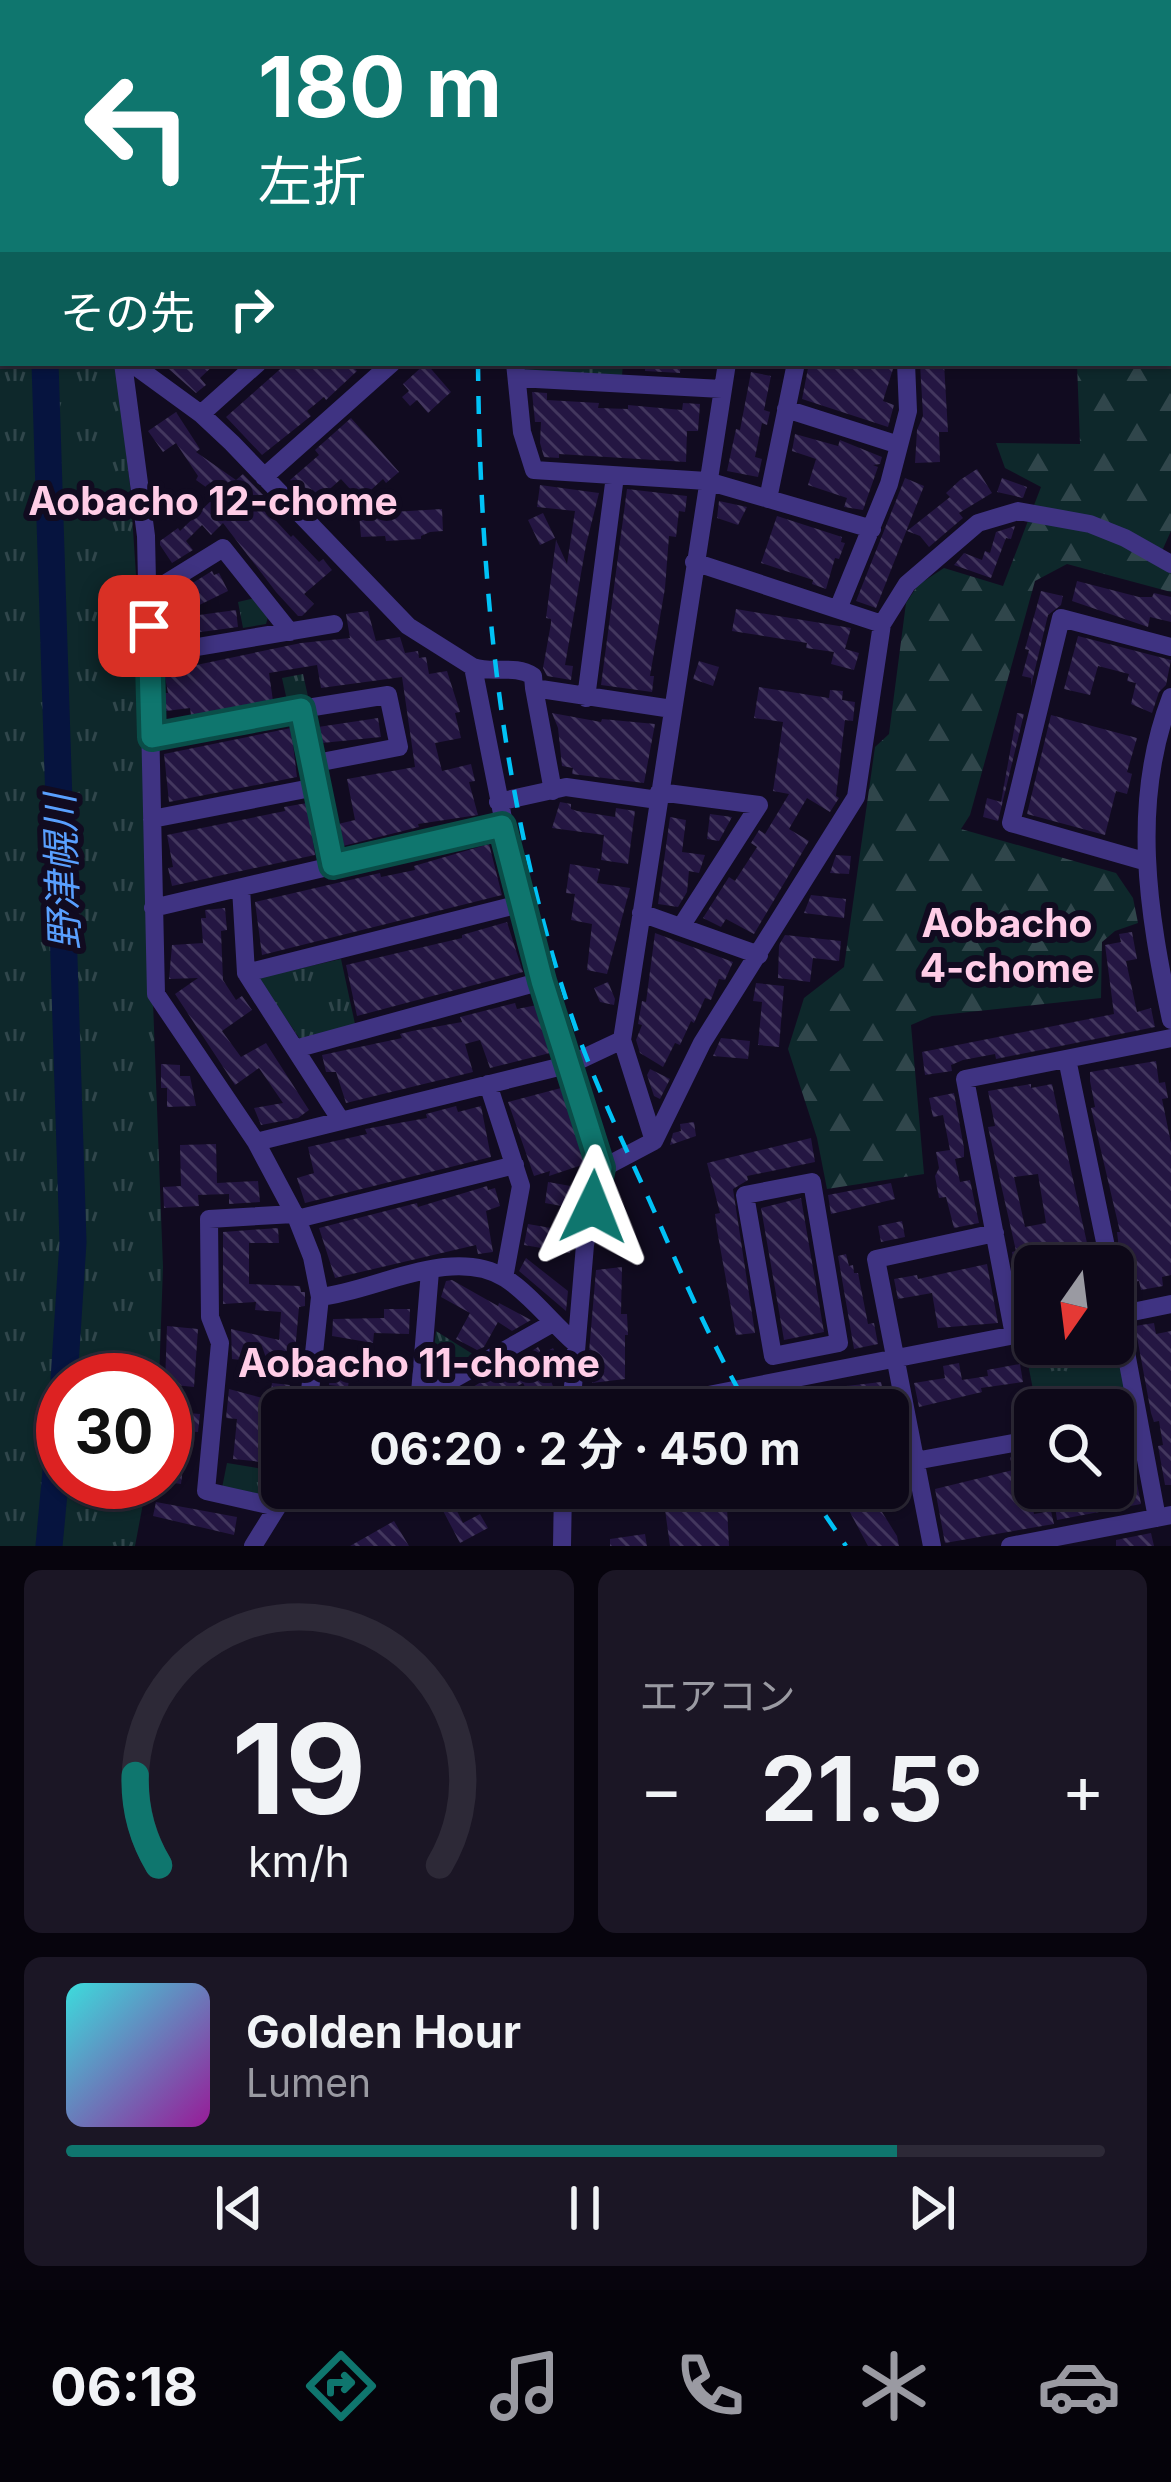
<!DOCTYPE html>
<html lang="ja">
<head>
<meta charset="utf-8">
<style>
	:root { --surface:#0d0818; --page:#1b1625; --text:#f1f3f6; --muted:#9a9aa2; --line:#2d2937; --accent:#0f766e }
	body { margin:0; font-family:Inter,"Noto Sans JP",sans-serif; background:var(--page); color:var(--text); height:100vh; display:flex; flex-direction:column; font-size:45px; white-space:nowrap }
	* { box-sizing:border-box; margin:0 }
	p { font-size:39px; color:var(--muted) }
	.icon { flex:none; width:66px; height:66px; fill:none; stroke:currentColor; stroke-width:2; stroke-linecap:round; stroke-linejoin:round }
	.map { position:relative; height:1546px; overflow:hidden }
	.sheet { display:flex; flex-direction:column; gap:24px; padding:24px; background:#07040d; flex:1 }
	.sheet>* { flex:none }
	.hud { position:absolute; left:0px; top:0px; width:1173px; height:366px; box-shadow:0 3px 9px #0004,0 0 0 3px var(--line); background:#0f766e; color:#fff; overflow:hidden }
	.needle { width:78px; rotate:194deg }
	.fabs { position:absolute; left:1014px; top:1245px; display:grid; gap:24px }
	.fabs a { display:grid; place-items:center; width:120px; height:120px; border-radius:18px; background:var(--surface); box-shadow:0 3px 9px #0004,0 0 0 3px var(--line); font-size:60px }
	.speed { position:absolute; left:36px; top:1353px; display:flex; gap:24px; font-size:60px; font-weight:700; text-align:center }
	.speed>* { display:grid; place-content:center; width:156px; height:156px; border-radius:50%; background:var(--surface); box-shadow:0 3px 9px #0004,0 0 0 3px var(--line); line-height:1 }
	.speed .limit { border:18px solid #d22; background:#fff; color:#111 }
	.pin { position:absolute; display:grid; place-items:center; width:102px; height:102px; color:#fff; margin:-51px; border-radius:24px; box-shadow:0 6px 18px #0006 }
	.me { position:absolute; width:132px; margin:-66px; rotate:2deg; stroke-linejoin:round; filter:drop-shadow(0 0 9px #0008) }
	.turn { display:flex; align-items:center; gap:42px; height:252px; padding:0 60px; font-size:54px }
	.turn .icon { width:156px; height:156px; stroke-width:2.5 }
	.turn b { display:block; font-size:84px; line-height:102px }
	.then { display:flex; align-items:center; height:114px; padding:0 60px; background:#0003; gap:24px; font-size:45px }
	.big { font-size:90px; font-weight:700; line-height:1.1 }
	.sheet .widget { flex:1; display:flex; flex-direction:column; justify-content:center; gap:18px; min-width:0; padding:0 42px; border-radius:18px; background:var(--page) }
	.sheet .dial { align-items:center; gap:0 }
	.dial svg { height:312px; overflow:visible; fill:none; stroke:var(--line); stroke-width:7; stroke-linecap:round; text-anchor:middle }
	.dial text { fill:var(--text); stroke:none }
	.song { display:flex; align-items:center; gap:36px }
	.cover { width:144px; height:144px; border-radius:18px; background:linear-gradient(135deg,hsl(180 70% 55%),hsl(300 70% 35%)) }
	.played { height:12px; border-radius:6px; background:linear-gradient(90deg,var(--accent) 80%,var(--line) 80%) }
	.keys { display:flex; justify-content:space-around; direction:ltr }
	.heat { display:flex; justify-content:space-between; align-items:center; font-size:66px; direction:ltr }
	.sheet .tiles { flex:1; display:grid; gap:24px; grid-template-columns:1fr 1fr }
	.widget:last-child { grid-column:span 2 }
	.trip { position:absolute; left:261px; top:1389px; width:648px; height:120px; border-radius:18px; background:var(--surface); box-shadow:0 3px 9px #0004,0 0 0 3px var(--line); font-weight:700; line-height:120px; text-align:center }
	.tab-bar { display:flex; height:192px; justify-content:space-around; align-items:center; background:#05030a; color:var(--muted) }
	.tab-bar .icon { width:84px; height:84px }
	.tab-bar .current { color:var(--accent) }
	.tab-bar b { font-size:54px; color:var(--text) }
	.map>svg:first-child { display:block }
</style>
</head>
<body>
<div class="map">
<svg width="1171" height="1546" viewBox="0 0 1171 1546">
	<defs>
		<pattern id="forest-firs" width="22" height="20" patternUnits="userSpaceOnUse" patternTransform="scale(3)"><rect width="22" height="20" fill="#0e282b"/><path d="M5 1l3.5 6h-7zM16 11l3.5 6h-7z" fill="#30464b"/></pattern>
		<pattern id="park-tufts" width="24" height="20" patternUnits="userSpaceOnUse" patternTransform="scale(3)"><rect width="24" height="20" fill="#0e282b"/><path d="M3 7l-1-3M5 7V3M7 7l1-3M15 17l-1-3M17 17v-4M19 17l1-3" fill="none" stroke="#30464b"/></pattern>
		<pattern id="building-back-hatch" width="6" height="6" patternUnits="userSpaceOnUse" patternTransform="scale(3)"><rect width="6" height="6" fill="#241642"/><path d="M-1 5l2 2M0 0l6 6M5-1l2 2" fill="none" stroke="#43375e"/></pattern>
	</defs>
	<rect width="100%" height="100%" fill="#110b20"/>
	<path fill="url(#forest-firs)" d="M1171,326V531L1156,564L1171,573V592L1067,564L1035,581L970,815L961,829L1116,873L1133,898L1138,923L1115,931L1102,942L1101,998L932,1016L911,1025L924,1174L827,1189L817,1138L788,1049L804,998L844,967L875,747L889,734L906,603L918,585L944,568L1003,586L1041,487L1005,468L996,443L1080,444L1077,363H1170Z"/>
	<path fill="url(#park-tufts)" d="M0,0L121,3H3V363H116L130,485L138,605L163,1267L159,1380H63V1482H147L135,1546H0Z
		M522,363H623L622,376L523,372Z
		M255,598L269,613L266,624L243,628L238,602Z
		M303,674L309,701L288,705L282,678Z
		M341,959L355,1024L300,1039L258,978Z
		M1113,1316L1137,1421L1113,1425V1410H1037L1022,1333L1035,1331V1344H1113Z
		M436,1331L479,1358L430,1386Z
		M227,1463L282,1472V1486L270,1498L222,1488Z"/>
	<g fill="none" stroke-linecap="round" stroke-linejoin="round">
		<path stroke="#06143f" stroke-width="27" d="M49,0L50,3
			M45,363L73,1242L64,1380
			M49,1546L63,1397"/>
	</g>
	<path fill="url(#building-back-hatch)" fill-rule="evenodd" d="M162,363H216L200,378L206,385L196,393Z
		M287,363H349L357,371L326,400L324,397L307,411L311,416L262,455L226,417Z
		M426,363L451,392L428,413L417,400L410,406L402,397L409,391L403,384Z
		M645,363H681L680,373L645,371Z
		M809,363H872L893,369L883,401L894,405L888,427L802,399Z
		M920,363H944L948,432H939L940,462L915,463L917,430L923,416Z
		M751,372L771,376L764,410L770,412L767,425L762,423L755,457L762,459L758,477L727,471L736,429L740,430Z
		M532,392L547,393V400L599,403L598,408L628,409V405L682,410L683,403L700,404L698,431H687L686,462L559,454V458L544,457L540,443L541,422H535Z
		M176,412L200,449L196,452L236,480L243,474L272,504L265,509L291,537L293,535L319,562L323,559L332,570L304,594L314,604L302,616H298L276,592L223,523L211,535L202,525L186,541L193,550L172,563L160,545V541L178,528L180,531L217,495L196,480L198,476L176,443L163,452L148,431Z
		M351,418L399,472L386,483L383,479L360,500L341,479L314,503L290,480L319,455L315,450Z
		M795,434L838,446L840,440L882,457L880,464L873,465L878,467L863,510L844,507L847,498L808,485L816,459L792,451Z
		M977,469L992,493L959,513L963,518L929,547L920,536L907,531L950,497L946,493L960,480Z
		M905,478L924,486L876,608L856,601Z
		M1002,478L1027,487L1023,498L997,492Z
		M540,485L599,493L586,545L565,665L573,666L571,680L547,676L543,668L551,623V619L546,618L556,540L567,564L575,511L537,507Z
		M627,489L687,496L685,512L679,511L676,537L669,536L665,588L650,676H654L652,692L601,685Z
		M719,501L747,507L738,525L717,518Z
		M442,509L443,531L430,532L421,536V539L386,541L385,536L361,537L359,514Z
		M543,513L555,538L540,545L528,520Z
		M777,516L842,537L841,542L845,543L839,559L835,558L826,589L812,584L813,580L761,563Z
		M1015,526L1011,539L1006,538L991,578L954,565L964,553L982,560L985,551L990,553L996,532Z
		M212,571L214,575L219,573L228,591L181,614L173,595Z
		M1077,581L1139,597H1152L1154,593L1171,597V622L1150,617L1148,627L1072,601Z
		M1041,591L1063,596L1061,605L1048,615L1031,686V678L1022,676L1029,650L1025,649Z
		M736,609L851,628L845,649L859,653L854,670L831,664L834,652L806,648L807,643L732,631Z
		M236,610L238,627L164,637L162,620Z
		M368,611L376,641L400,637L405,653L418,651L419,658L426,657L429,674L447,671L460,712L455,713L461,738L435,743L442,771L471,764L475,781L469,782L478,815L418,824L419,827L343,846L338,824L355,820L347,779L415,767L402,677L321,688L317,665L269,673L273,701L191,715L190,708L166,711L164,693H168L163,666L181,663L182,668L301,643L350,638L346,614Z
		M1078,636L1171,660L1166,685L1159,692L1152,713L1131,704L1136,683L1127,681L1129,674L1098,666L1090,695L1064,689Z
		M699,661L719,667L713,686L693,679Z
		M759,687L829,698L830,690L843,691L842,700L855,702L853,721L845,720L836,796L839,798L830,812L807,798L789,829L809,841L754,934L726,919L721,927L703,918L729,877L735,881L757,847L751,843L759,830L765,834L789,794L773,791L783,722L754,718Z
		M552,713L601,722L602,719L655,724L644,783L572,774L573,768L562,766L558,728Z
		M1017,713L1024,714L998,821L983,817L987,798L1001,802Z
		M1051,715L1137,738L1127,772L1132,774L1127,794L1116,791L1105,835L1027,814Z
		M378,718L381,737L322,743L318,727Z
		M291,728L297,777L169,802L164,754Z
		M560,802L571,804V809L577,811L615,817L616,808L635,811L628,864L601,860L604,835L552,828Z
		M307,803L315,855L172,886L168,868L173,867L167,835L285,811L284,807Z
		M710,814L732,817L719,841L707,839Z
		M670,817L686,820L682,852L705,855L699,873L689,871L687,892L678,907L658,904Z
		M489,844L502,895L262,955L255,902L380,873L381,877L415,870L414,866Z
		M836,855L851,856L849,874L830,873Z
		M570,864L600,869L597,883L630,888L607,974L587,970L592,924L571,920L575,894L566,893Z
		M811,895L846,899L844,918L804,913Z
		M225,908L227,930L221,931L223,980L236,1000L242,996L252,1010L222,1031L241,1057L266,1043L309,1110L298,1118L261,1125L254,1108L283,1103L259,1068L235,1085L175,994L198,978L169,979L172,945L203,943L201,918H206L205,910Z
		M507,922L523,972L357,1016L346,965L462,938V935Z
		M1132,932L1137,959L1126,961L1137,1012L1151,1008L1155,1027L996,1059L995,1054L963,1060L951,1065L952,1071L925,1075L922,1052L1114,1014L1105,945L1121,942L1119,934Z
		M655,933L733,962L725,980L719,979L711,1000L705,998L694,1023L691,1021L680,1045L675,1043L663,1067L640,1053L636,1040L642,1025L638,1024L642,1001L646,1002Z
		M785,935L841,941L839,961L813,958L810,982L778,978L779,945Z
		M608,982L615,999L614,1005L600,1002L594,988Z
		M756,983L784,986L779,1047L758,1045L762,1002L753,1001Z
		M515,1003L517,1009L537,1005L550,1053L490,1068L480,1040L465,1044L473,1072L346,1103L336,1072H326L322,1055L402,1038L400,1034L412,1031L462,1022L460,1017Z
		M721,1038L750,1041L748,1059L713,1056Z
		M1156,1061L1159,1083L1165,1082L1168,1098L1162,1099L1171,1143V1275L1162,1277L1163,1286L1141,1290L1139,1281L1127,1283L1122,1273L1117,1232H1120L1091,1108L1095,1107L1090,1081V1072Z
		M161,1064L180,1065V1076H190L196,1106L167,1107V1088H161Z
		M650,1069L670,1079L660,1099L654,1096L647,1075Z
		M1031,1084V1088L1052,1084L1087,1243L1083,1244L1087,1266H1035V1310L1023,1312L1012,1252L1016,1251L988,1127L995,1126L988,1091ZM1038,1174L1046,1223L1025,1227L1014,1177Z
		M561,1088L585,1164L549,1176L550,1171L534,1176L508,1102Z
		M954,1093L964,1148V1157L955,1159L960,1182L970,1180L979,1223L954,1228L946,1197L939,1198L935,1176L939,1168L936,1152L950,1150L943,1115L933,1117L929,1098Z
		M456,1106L458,1112L481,1106L491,1157L305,1203L297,1178L314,1173L308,1147L367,1134L365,1129L427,1118L426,1114Z
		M694,1122L696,1136L670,1145L673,1133L681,1131L680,1124Z
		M811,1138L815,1162L747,1176L748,1180L733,1189L755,1333L736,1335L717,1230L715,1214L720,1213L707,1163Z
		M216,1144L217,1183L258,1181L260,1202L229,1204V1194L198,1195L199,1206L164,1208L163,1187L181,1186L180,1145Z
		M548,1182L582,1188L578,1209L545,1203Z
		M891,1183L895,1199L831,1214L828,1195Z
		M487,1186L488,1190L495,1188L500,1206L486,1211L493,1252L478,1254L476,1245L335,1278L319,1228L417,1203L418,1207Z
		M801,1198L824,1332L784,1340L761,1208Z
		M902,1221L905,1237L881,1242L878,1226Z
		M528,1224L574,1232L570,1253L524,1245Z
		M278,1228L279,1243H249V1284L300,1286L301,1292H305V1306L299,1307L295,1352L285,1351L284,1365L232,1359L231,1329L279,1340L281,1312L255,1310L256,1302L223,1304V1232Z
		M846,1254L849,1266L853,1265L854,1273H858L868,1324L874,1323L878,1344L854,1349L838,1256Z
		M526,1258L568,1291L566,1311L519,1271Z
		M987,1264L998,1323L938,1328L932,1293L898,1299L894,1279L917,1275L918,1279Z
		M622,1267L621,1314H627L628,1335H625V1379L592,1383L589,1352L596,1270Z
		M452,1280L498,1306L499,1303L531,1320L512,1331L498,1322L484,1347L477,1350L456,1339L470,1313L441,1297L446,1281Z
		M384,1309H410L409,1334L374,1333L373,1343L332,1336L333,1319L384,1318Z
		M1154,1323L1156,1334L1171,1331V1485H1165L1158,1446L1163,1445L1159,1421L1154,1422L1151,1413L1135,1326Z
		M167,1326L198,1329L194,1387L165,1384Z
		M538,1347L542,1354L553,1348L561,1363L547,1371L558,1399L537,1410L523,1383L491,1401L496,1410H472L463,1393Z
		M332,1362L351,1364L348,1387L329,1385Z
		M959,1363L962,1380L988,1376L987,1370L1020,1364L1023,1382L981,1388L982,1392L919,1407L914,1383L945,1378L943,1366Z
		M881,1382L887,1410H815L812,1390Z
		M272,1383L290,1385L287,1410H281L276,1443L282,1444V1464L233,1459L237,1419L226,1418L229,1389L270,1400Z
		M165,1411L200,1414L198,1432L165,1430Z
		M1130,1446L1141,1504L1057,1520L1054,1500L1113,1488V1449Z
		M1027,1454L1030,1469L1035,1468V1487L1029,1488L1034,1514L1051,1511L1054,1524L945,1543L935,1489L1013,1470L1010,1457Z
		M165,1458L184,1460L181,1484L165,1482Z
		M662,1488H726L729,1546H670Z
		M837,1488H867L897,1536L899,1546H868Z
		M451,1499L463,1523L480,1514L488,1528L460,1543L440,1505Z
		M156,1502L237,1517L234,1535L153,1516Z
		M394,1521L409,1546H350Z
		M1151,1533L1154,1546H1116V1540Z
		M645,1534L647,1546H610V1539Z"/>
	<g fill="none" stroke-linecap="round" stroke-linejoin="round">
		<path stroke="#3f3382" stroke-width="18" d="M123,0L135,3
			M796,0L797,3
			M944,0L945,3
			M1094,0L1111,3
			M160,3L161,0
			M258,3L259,0
			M348,3V0
			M431,3V0
			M574,3V0
			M669,3V0
			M749,3L755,0
			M1074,3L1075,0
			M1130,3L1131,0
			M1170,14H1171
			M1170,108L1171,102
			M1170,232L1171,233
			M0,336L3,337
			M123,363L146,536L156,994L256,1142L297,1219L312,1257L320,1297L308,1410
			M131,363L201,414L232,443L408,626L473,667L520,904L601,1169L585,1245L571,1410
			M515,363L522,432L534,470L707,481L872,529
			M727,363L622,1040L654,1141L702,1043L856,797L882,624L907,584L978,523L1018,511L1090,524L1125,538L1171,564
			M517,378L722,389
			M786,409L899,445
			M201,414L258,363
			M264,477L392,363
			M768,499L796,363
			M694,562L882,624
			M147,595L223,548L290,632
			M838,609L889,484L908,411L906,363
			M150,655L334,624
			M473,667C494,674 514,664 533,676L534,688
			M1171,697C1130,803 1148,912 1171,1020
			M586,698L615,476
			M301,709L388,695L399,747L311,764
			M152,737L301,709L333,865
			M553,791L534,688L672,709
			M659,792L759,805L682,925
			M498,802L566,787L658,800
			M152,819L316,787
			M1144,861L1011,823L1061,618L1171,647
			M241,888L246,973L340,1119
			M153,908L503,826
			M641,913L759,955
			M246,973L520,904
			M295,1049L542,981
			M1067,1059L1110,1266
			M488,1084L521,1186L504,1278
			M256,1142L571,1064L622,1040
			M601,1169L654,1141
			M812,1182L839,1343L773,1356L745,1195Z
			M297,1219L515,1165
			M1113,1283L1157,1518
			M320,1297C376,1291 451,1245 505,1278C530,1294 552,1323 575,1343
			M1113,1316L1171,1304
			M1014,1335L965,1079L1171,1038
			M420,1398L553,1323
			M419,1405L430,1271
			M571,1405L688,1399L1035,1331
			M1113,1425L1137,1421
			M915,1461L1035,1439
			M411,1488V1498L429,1488
			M277,1507L206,1491L220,1343L210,1317L209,1219L294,1214
			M253,1546L289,1488
			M562,1546L563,1488
			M932,1546L876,1259L995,1233
			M1010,1546L1171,1515"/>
		<path stroke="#00c2f6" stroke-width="4.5" stroke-dasharray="18 15" stroke-linecap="butt" d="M511,3V0
			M478,363C480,587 502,816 576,1029C598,1092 628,1152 655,1213C684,1280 713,1347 750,1410
			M807,1488L846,1546"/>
	</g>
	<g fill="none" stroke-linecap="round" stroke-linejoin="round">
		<defs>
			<path id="route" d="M149,626L152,737L301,709L333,865L502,826L542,981L601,1168L593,1207"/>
		</defs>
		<use href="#route" stroke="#0a4d48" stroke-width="30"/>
		<use href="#route" stroke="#0f766e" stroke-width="21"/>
	</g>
	<g text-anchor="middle" stroke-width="12" stroke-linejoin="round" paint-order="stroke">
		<g font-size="39" font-weight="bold" fill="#ffcde7" stroke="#110b20">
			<text x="213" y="515">Aobacho 12-chome</text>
			<text x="1007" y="937">Aobacho<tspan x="1007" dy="45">4-chome</tspan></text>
			<text x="419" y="1377">Aobacho 11-chome</text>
		</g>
		<g font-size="39" font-style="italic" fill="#59a0ff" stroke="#110b20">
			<text transform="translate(62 872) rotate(-92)" y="14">野津幌川</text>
		</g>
	</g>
</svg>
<div class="fabs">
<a><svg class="needle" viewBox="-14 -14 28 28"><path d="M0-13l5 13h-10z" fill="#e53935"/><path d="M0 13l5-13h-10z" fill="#9a9aa2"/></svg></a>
<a><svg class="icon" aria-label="search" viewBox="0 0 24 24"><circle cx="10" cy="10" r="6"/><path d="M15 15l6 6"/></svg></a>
</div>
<div class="speed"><div class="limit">30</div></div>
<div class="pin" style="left:149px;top:626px;background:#d93025"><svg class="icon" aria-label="arrive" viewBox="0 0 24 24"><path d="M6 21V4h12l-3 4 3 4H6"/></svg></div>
<svg class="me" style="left:593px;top:1207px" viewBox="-20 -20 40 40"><path d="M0-17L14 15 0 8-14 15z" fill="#0f766e" stroke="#fff" stroke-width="4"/></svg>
<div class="trip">06:20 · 2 分 · 450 m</div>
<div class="hud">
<div class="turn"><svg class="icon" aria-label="left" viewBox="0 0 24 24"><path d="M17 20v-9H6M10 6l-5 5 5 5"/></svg><div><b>180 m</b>左折</div></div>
<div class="then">その先<svg class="icon" aria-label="right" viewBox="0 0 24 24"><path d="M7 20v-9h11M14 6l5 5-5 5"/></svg></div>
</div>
</div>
<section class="sheet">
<div class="tiles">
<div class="widget dial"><svg viewBox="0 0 100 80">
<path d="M14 69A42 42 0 1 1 86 69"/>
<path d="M14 69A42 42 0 0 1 8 46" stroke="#0f766e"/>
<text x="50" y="56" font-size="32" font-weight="700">19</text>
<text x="50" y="72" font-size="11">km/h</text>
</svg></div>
<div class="widget"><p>エアコン</p>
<div class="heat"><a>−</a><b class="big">21.5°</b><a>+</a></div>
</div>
<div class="widget">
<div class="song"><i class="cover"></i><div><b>Golden Hour</b><p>Lumen</p></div></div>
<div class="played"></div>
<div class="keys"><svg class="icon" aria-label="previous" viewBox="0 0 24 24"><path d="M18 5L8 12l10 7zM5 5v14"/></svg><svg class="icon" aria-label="pause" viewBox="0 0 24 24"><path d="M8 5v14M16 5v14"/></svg><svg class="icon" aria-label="next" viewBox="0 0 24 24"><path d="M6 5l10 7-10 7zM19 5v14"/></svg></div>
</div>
</div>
</section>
<nav class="tab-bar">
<b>06:18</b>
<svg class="icon current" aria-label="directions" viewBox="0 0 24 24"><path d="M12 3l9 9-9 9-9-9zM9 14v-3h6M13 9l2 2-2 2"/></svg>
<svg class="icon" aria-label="music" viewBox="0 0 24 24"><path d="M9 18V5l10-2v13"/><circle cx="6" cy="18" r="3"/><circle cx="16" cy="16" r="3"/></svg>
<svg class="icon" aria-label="phone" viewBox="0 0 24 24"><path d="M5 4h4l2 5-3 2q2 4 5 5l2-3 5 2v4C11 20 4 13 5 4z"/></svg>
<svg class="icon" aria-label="climate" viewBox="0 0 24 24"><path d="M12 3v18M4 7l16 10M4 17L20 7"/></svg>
<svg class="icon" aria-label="car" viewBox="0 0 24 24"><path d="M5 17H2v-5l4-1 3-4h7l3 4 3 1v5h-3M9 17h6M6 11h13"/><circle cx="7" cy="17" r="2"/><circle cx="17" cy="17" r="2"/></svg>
</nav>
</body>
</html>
